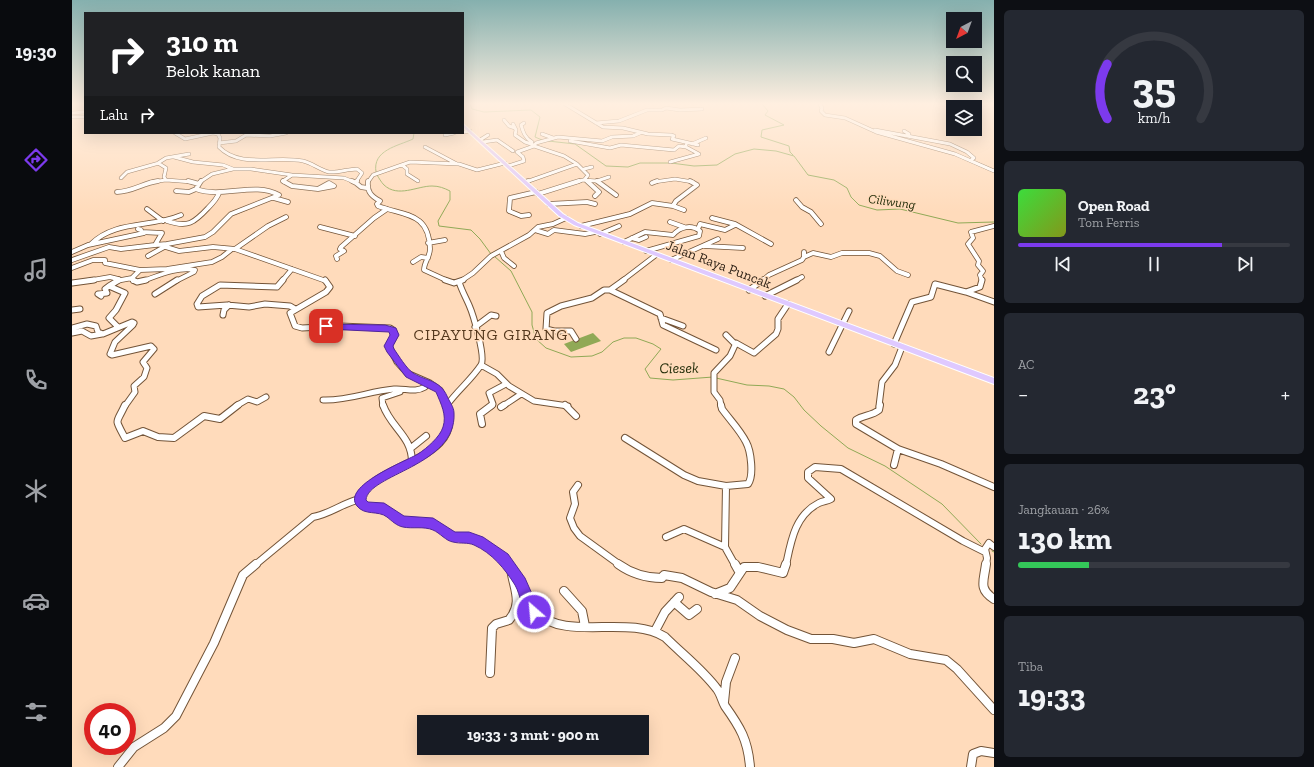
<!DOCTYPE html>
<html lang="id">
<head>
<meta charset="utf-8">
<style>
	:root { --surface:#171b24; --page:#242831; --text:#f1f3f6; --muted:#9ea1a6; --line:#363941; --accent:#7c3aed }
	body { margin:0; font-family:"Zilla Slab",serif; background:var(--page); color:var(--text); height:100vh; display:flex; flex-direction:column; font-size:15px; white-space:nowrap }
	* { box-sizing:border-box; margin:0 }
	p { font-size:13px; color:var(--muted) }
	.icon { flex:none; width:22px; height:22px; fill:none; stroke:currentColor; stroke-width:2; stroke-linecap:round; stroke-linejoin:round }
	.map { position:relative; flex:1; overflow:hidden }
	.details { display:flex; flex-direction:column; gap:10px; padding:10px; background:#0d0f14; width:320px }
	.details>* { flex:none }
	.banner { position:absolute; left:12px; top:12px; width:380px; height:122px; border-radius:0px; box-shadow:0 4px 16px #0002; background:#202124; color:#fff; overflow:hidden }
	.needle { width:26px; rotate:221deg }
	.buttons { position:absolute; left:874px; top:12px; display:grid; gap:8px }
	.buttons a { display:grid; place-items:center; width:36px; height:36px; border-radius:0px; background:var(--surface); box-shadow:0 4px 16px #0002; font-size:20px }
	.speed { position:absolute; left:12px; top:703px; display:flex; gap:8px; font-size:20px; font-weight:700; text-align:center }
	.speed>* { display:grid; place-content:center; width:52px; height:52px; border-radius:50%; background:var(--surface); box-shadow:0 4px 16px #0002; line-height:1 }
	.speed .limit { border:6px solid #d22; background:#fff; color:#111 }
	.pin { position:absolute; display:grid; place-items:center; width:34px; height:34px; color:#fff; margin:-17px; border-radius:8px; box-shadow:0 2px 6px #0006 }
	.me { position:absolute; width:44px; margin:-22px; rotate:333deg; stroke-linejoin:round; filter:drop-shadow(0 0 3px #0008) }
	.turn { display:flex; align-items:center; gap:14px; height:84px; padding:0 16px; font-size:18px }
	.turn .icon { width:52px; height:52px; stroke-width:2.5 }
	.turn b { display:block; font-size:28px; line-height:34px }
	.then { display:flex; align-items:center; height:38px; padding:0 16px; background:#0003; gap:8px; font-size:15px }
	.big { font-size:30px; font-weight:700; line-height:1.1 }
	.details .card { flex:1; display:flex; flex-direction:column; justify-content:center; gap:6px; min-width:0; padding:0 14px; border-radius:6px; background:var(--page) }
	.details .dial { align-items:center; gap:0 }
	.dial svg { height:104px; overflow:visible; fill:none; stroke:var(--line); stroke-width:7; stroke-linecap:round; text-anchor:middle }
	.dial text { fill:var(--text); stroke:none }
	.song { display:flex; align-items:center; gap:12px }
	.cover { width:48px; height:48px; border-radius:6px; background:linear-gradient(135deg,hsl(120 70% 55%),hsl(70 70% 35%)) }
	.played { height:4px; border-radius:2px; background:linear-gradient(90deg,var(--accent) 75%,var(--line) 75%) }
	.keys { display:flex; justify-content:space-around; direction:ltr }
	.heat { display:flex; justify-content:space-between; align-items:center; font-size:22px; direction:ltr }
	.charge { height:6px; border-radius:3px; background:linear-gradient(90deg,#34c759 26%,var(--line) 0) }
	.trip { position:absolute; left:345px; top:715px; width:232px; height:40px; border-radius:0px; background:var(--surface); box-shadow:0 4px 16px #0002; font-weight:700; line-height:40px; text-align:center }
	main { display:flex; flex:1; min-height:0 }
	.dock { display:flex; flex-direction:column; width:72px; justify-content:space-around; align-items:center; background:#090b0e; color:var(--muted) }
	.dock .icon { width:28px; height:28px }
	.dock .active { color:var(--accent) }
	.dock b { font-size:18px; color:var(--text) }
	.map>svg:first-child { display:block }
</style>
</head>
<body>
<main>
<nav class="dock">
<b>19:30</b>
<svg class="icon active" aria-label="directions" viewBox="0 0 24 24"><path d="M12 3l9 9-9 9-9-9zM9 14v-3h6M13 9l2 2-2 2"/></svg>
<svg class="icon" aria-label="music" viewBox="0 0 24 24"><path d="M9 18V5l10-2v13"/><circle cx="6" cy="18" r="3"/><circle cx="16" cy="16" r="3"/></svg>
<svg class="icon" aria-label="phone" viewBox="0 0 24 24"><path d="M5 4h4l2 5-3 2q2 4 5 5l2-3 5 2v4C11 20 4 13 5 4z"/></svg>
<svg class="icon" aria-label="climate" viewBox="0 0 24 24"><path d="M12 3v18M4 7l16 10M4 17L20 7"/></svg>
<svg class="icon" aria-label="car" viewBox="0 0 24 24"><path d="M5 17H2v-5l4-1 3-4h7l3 4 3 1v5h-3M9 17h6M6 11h13"/><circle cx="7" cy="17" r="2"/><circle cx="17" cy="17" r="2"/></svg>
<svg class="icon" aria-label="filters" viewBox="0 0 24 24"><path d="M4 7h16M4 17h16"/><circle cx="9" cy="7" r="2"/><circle cx="15" cy="17" r="2"/></svg>
</nav>
<div class="map">
<svg width="922" height="767" viewBox="0 0 922 767">
	<rect width="100%" height="100%" fill="#ffdbbb"/>
	<path fill="#90a956" d="M521,333L529,341L499,352L492,344Z"/>
	<g fill="none" stroke-linecap="round" stroke-linejoin="round">
		<path stroke="#90a956" stroke-width="1" d="M398,104L400,109L412,112L459,110L468,117L463,137L470,140
			M690,104L696,111L693,115L712,125L690,130L689,137L717,146L718,152L721,155
			M476,141L503,144L534,166L556,167L568,163H596
			M599,163L622,166L645,165L663,154L682,149L704,151L722,156L736,175L762,180L775,188L779,197L787,205L805,210L828,209L886,223L922,222
			M304,172C300,150 326,146 341,139L342,133
			M305,175C307,178 309,182 312,185C326,198 345,186 360,186C367,186 372,188 378,191V200L366,221L367,226L399,230L408,239L419,254
			M422,256L439,271L460,312V325L464,339L474,348L499,357L520,356L530,352L541,342L552,338H564L581,344L589,349L573,369L578,378L601,380L641,377
			M644,378L675,385L697,386L712,389L722,397L732,410L749,426L776,448L813,466L870,504L909,544
			M920,551L922,552"/>
		<defs>
			<path id="minor-far4" d="M493,104L531,127L551,128L576,134L599,135L602,136L600,139L626,145
				M748,104L750,108L749,111L753,115L773,118L804,132L883,154L922,171
				M0,113L13,112
				M0,117H13
				M432,120L437,126L443,128
				M452,123L449,125C451,132 453,138 460,142
				M524,123L547,121L575,110H590L594,108L608,110L630,109
				M441,124L444,130L443,135L453,142L462,145
				M803,130L878,144L895,152L902,158L899,160
				M832,131L837,134L835,135L837,137
				M391,132L398,131
				M103,133L113,139L141,133L146,134L148,138L147,147C168,169 205,155 231,161C240,163 248,170 257,172C266,173 276,169 285,169L290,173L284,182
				M470,134L481,138
				M373,135L382,133
				M408,140L416,135
				M498,141L538,148L549,145L602,150L607,146L614,147
				M411,142L425,140L441,151
				M147,143L164,141L174,135L198,136L214,133
				M620,144L634,138
				M462,146L464,143L486,137L530,141L540,137L561,136L568,133
				M353,147L385,164
				M117,154L94,158L86,163L94,168L92,177L94,180L120,182
				M102,157L121,162L151,165L161,169H179L220,175L211,181L212,182
				M598,162L627,154L614,147V145
				M330,165L335,169V174L346,181
				M436,166L452,161L451,157L445,152L462,146L492,156L505,164
				M512,169L520,167
				M220,175L272,178L282,182
				M49,178L55,172L87,163
				M515,181L517,182
				M525,181L527,182
				M79,182L94,180
				M128,182L140,174L161,169
				M296,182L301,175L338,162L387,164L405,170L433,163
				M454,182L505,164L516,175L513,179
				M504,182L511,180L525,181L537,177
				M582,182L603,179L621,182"/>
			<path id="minor-far3" d="M116,181L127,184
				M129,181L124,189C151,199 182,181 207,195L159,214L141,232L133,237L95,244L94,247L107,251L141,247L163,249L254,281
				M211,181L220,186L246,189
				M280,181L284,183
				M285,181L284,183L289,187L295,188
				M296,181C295,192 299,196 308,201L305,204L306,206C333,216 357,212 358,249C358,257 352,262 352,270L376,281
				M515,181L527,192L523,196
				M525,181L544,195
				M454,182L456,181
				M257,183L262,186L246,189Z
				M580,183L585,181
				M104,191L117,192L124,189
				M45,192C60,192 71,183 86,181
				M466,194L507,181
				M202,198L216,202
				M724,200L730,207L739,212L749,224
				M477,204L515,202L523,204
				M601,206L612,210
				M75,209L91,221
				M457,215L449,216L437,211L438,198L464,192
				M640,218L663,224L699,244
				M95,221C116,228 122,223 136,208C141,203 145,199 147,193
				M598,222L612,227
				M509,226L558,214L580,203L601,206L604,201L625,185L618,181
				M248,227L283,236
				M66,229L69,230V232L90,233L83,245L95,244
				M626,229L628,224L653,230L663,225
				M463,230L476,234L482,230L513,234L523,232
				M528,234L547,226
				M560,238L567,240L574,237
				M552,242L573,232L601,235C608,227 619,224 628,231L627,236L574,251
				M356,243L373,240
				M19,244C43,220 79,228 109,215
				M633,246L671,248
				M163,249L196,226L214,217
				M429,251L432,258L442,266
				M0,252L16,245L72,233
				M76,256L94,246
				M732,257L741,253L759,257L770,253H797L808,256L825,271L836,275
				M265,259L264,256L272,251L268,249L269,247L302,218L315,209
				M0,260L37,247L49,249L83,245
				M599,260L646,239
				M341,262L349,257L356,258
				M0,268L21,260H33V263L68,270
				M60,278L68,270L95,269L140,262L150,257L160,249
				M15,281L38,277L46,279
				M44,281L60,278L61,281
				M71,281C88,275 105,267 123,270L122,272L104,281
				M210,281L220,269
				M389,281L401,273L419,256L457,235L466,227L481,224L494,218
				M550,281L584,255
				M690,281L697,275L730,260L732,257V252
				M723,281L730,277
				M910,281L908,275L911,271L906,265L907,261L896,244L901,238L899,232L922,226"/>
			<path id="minor-far2" d="M61,280L65,282L74,280
				M211,280L205,287L148,285L130,296L125,304L126,307L155,305L177,307L193,304L218,306L223,309
				M253,280L258,287L254,292L218,313L223,326L230,328L268,326L318,328L321,330L323,335L317,346L325,362L335,373L358,383L368,390L374,406
				M373,280L382,283L391,280
				M0,283L22,280
				M538,290L588,314L591,325L644,350
				M677,290L691,280
				M894,292L922,302
				M83,294L105,280
				M29,296L26,294L35,293L33,289L37,286
				M693,296L725,280
				M0,310L8,309
				M151,315L152,310L157,305
				M589,318L611,326
				M46,327L37,318L44,310L53,293L37,286L47,280
				M403,327L419,315L424,316
				M0,328L15,324L24,326L26,332L31,334L60,322L62,323L61,325L43,342L38,354L40,355L79,346L82,349L71,362L75,368L72,377L62,386L63,392L53,406
				M0,333L10,331L19,336L30,334
				M654,335L663,344
				M504,339L499,331H482L474,329L475,313L489,306L520,298L532,290H538L552,280
				M822,344L840,302L859,297L863,284L894,292L908,287L910,280
				M757,352L777,311
				M409,365L425,374L437,386L462,401L496,406
				M251,400C276,401 298,391 322,389C333,388 343,393 353,387V381
				M375,405C386,390 399,380 409,365C414,357 401,314 397,305C393,296 390,291 387,282
				M164,406L176,399L185,402L194,397
				M311,406L310,398L328,392
				M419,406L421,404L417,393L434,384
				M431,406L449,394
				M649,406L648,400L642,392V373L658,356L664,343L682,353L704,334L706,329V319L716,304
				M807,406L810,382L823,365L830,347"/>
			<path id="minor-far1" d="M53,405C44,425 42,417 53,438L71,431L86,437L102,438L132,416L148,419L166,405
				M311,405C319,428 340,436 340,462
				M374,405C397,463 294,462 288,502L294,507L312,508L330,522L361,524L380,536L397,537L407,541L432,558L437,565
				M493,405L504,416
				M649,405L650,409C658,420 668,430 674,442C679,451 682,476 676,484L654,486
				M808,405L807,410C800,416 791,415 784,420V424L826,449L869,464L922,487
				M429,407L432,405
				M410,424L408,414L420,405
				M553,438L612,475L626,481L654,486L653,547L663,565
				M339,448L354,436
				M822,465L826,449
				M506,485L501,492L503,504L498,518L502,528L508,536L548,565
				M594,537L612,529L653,547
				M183,565L241,517C258,514 271,503 288,499
				M714,565C719,541 723,515 747,503C751,501 755,501 759,499L736,478V472L743,467L769,469L891,541L913,552
				M914,565L915,558L913,549L917,543L922,547"/>
			<path id="minor" d="M436,564C440,570 445,576 448,582C453,592 454,605 463,612C495,642 555,614 593,637C610,654 631,670 645,689C649,694 650,701 653,706C668,727 676,740 678,767
				M546,564C560,574 573,578 590,578L592,575L610,578L639,592L665,600L688,616L715,630L739,639H761L782,643L802,639L838,654L874,660L885,669L922,710
				M914,564C912,581 906,589 922,599
				M668,573L672,567H686L711,573L714,564
				M492,591L510,611L513,626
				M643,594L658,588L668,573L663,564
				M602,602L617,615L625,609
				M583,631L593,612L607,597
				M418,673L420,628L424,624L437,620C452,602 441,588 439,568
				M652,702L654,682L663,658
				M46,767L62,747L92,728L104,716L142,643L171,575L184,564
				M899,767L901,754L909,751L922,753"/>
			<path id="highway" d="M391,124L491,214L506,223L922,378V384L502,225L487,216L391,127Z"/>
		</defs>
		<use href="#minor-far4" stroke="#735438" stroke-width="4"/>
		<use href="#minor-far3" stroke="#735438" stroke-width="5.5"/>
		<use href="#minor-far2" stroke="#735438" stroke-width="7"/>
		<use href="#minor-far1" stroke="#735438" stroke-width="8"/>
		<use href="#minor" stroke="#735438" stroke-width="10"/>
		<use href="#highway" stroke="#fff" stroke-width="2"/>
		<use href="#minor-far4" stroke="#fff" stroke-width="3"/>
		<use href="#minor-far3" stroke="#fff" stroke-width="4"/>
		<use href="#minor-far2" stroke="#fff" stroke-width="5"/>
		<use href="#minor-far1" stroke="#fff" stroke-width="6"/>
		<use href="#minor" stroke="#fff" stroke-width="8"/>
		<use href="#highway" fill="#dfc9ff" fill-rule="evenodd"/>
	</g>
	<linearGradient id="sky" x2="0" y2="1"><stop stop-color="#85b0ae"/><stop offset="0.49" stop-color="#ffefe0"/><stop offset="1" stop-color="#ffefe0" stop-opacity="0"/></linearGradient>
	<rect width="922" height="212" fill="url(#sky)"/>
	<path fill="#7c3aed" stroke="#51269a" d="M251,324L313,325L324,328L327,335L321,346L322,349C327,356 334,368 341,373C354,381 368,380 375,396C377,401 382,407 382,413C385,466 296,474 294,500L296,502L312,503L332,516L361,518L383,532H397L411,537L436,554L453,578L468,612L466,616L462,618C449,613 449,595 443,585C433,569 420,553 402,545C395,542 389,544 381,542C374,541 368,533 361,530C352,526 340,529 331,527C325,526 320,521 315,517C306,510 293,516 285,506C269,486 334,461 346,454C355,448 368,437 371,427C375,415 369,404 364,392L334,377L315,352L312,346L318,335L317,332L254,329L250,326Z"/>
	<g text-anchor="middle" stroke-width="3" stroke-linejoin="round" paint-order="stroke">
		<g font-size="13" font-style="italic" fill="#242e0a" stroke="#ffdbbb">
			<text transform="translate(820 201) rotate(8)" y="5">Ciliwung</text>
		</g>
		<g font-size="14" fill="#312418" stroke="#ffdbbb">
			<text transform="translate(647 264) rotate(21)" y="5">Jalan Raya Puncak</text>
		</g>
		<g font-size="15" font-style="italic" fill="#242e0a" stroke="#ffdbbb">
			<text transform="translate(607 368) rotate(-1)" y="5">Ciesek</text>
		</g>
		<g font-size="16" letter-spacing="1" fill="#55381d" stroke="#ffdbbb">
			<text x="419" y="340">CIPAYUNG GIRANG</text>
		</g>
	</g>
</svg>
<div class="buttons">
<a><svg class="needle" viewBox="-14 -14 28 28"><path d="M0-13l5 13h-10z" fill="#e53935"/><path d="M0 13l5-13h-10z" fill="#9ea1a6"/></svg></a>
<a><svg class="icon" aria-label="search" viewBox="0 0 24 24"><circle cx="10" cy="10" r="6"/><path d="M15 15l6 6"/></svg></a>
<a><svg class="icon" aria-label="layers" viewBox="0 0 24 24"><path d="M12 4l9 5-9 5-9-5zM3 14l9 5 9-5"/></svg></a>
</div>
<div class="speed"><div class="limit">40</div></div>
<div class="pin" style="left:254px;top:326px;background:#d93025"><svg class="icon" aria-label="arrive" viewBox="0 0 24 24"><path d="M6 21V4h12l-3 4 3 4H6"/></svg></div>
<svg class="me" style="left:462px;top:612px" viewBox="-20 -20 40 40"><circle r="17" fill="#7c3aed" stroke="#fff" stroke-width="3"/><path d="M0-11L8 9 0 5-8 9z" fill="#fff"/></svg>
<div class="trip">19:33 · 3 mnt · 900 m</div>
<div class="banner">
<div class="turn"><svg class="icon" aria-label="right" viewBox="0 0 24 24"><path d="M7 20v-9h11M14 6l5 5-5 5"/></svg><div><b>310 m</b>Belok kanan</div></div>
<div class="then">Lalu<svg class="icon" aria-label="right" viewBox="0 0 24 24"><path d="M7 20v-9h11M14 6l5 5-5 5"/></svg></div>
</div>
</div>
<section class="details">
<div class="card dial"><svg viewBox="0 0 100 80">
<path d="M14 69A42 42 0 1 1 86 69"/>
<path d="M14 69A42 42 0 0 1 14 27" stroke="#7c3aed"/>
<text x="50" y="56" font-size="32" font-weight="700">35</text>
<text x="50" y="72" font-size="11">km/h</text>
</svg></div>
<div class="card">
<div class="song"><i class="cover"></i><div><b>Open Road</b><p>Tom Ferris</p></div></div>
<div class="played"></div>
<div class="keys"><svg class="icon" aria-label="previous" viewBox="0 0 24 24"><path d="M18 5L8 12l10 7zM5 5v14"/></svg><svg class="icon" aria-label="pause" viewBox="0 0 24 24"><path d="M8 5v14M16 5v14"/></svg><svg class="icon" aria-label="next" viewBox="0 0 24 24"><path d="M6 5l10 7-10 7zM19 5v14"/></svg></div>
</div>
<div class="card"><p>AC</p>
<div class="heat"><a>−</a><b class="big">23°</b><a>+</a></div>
</div>
<div class="card"><p>Jangkauan · 26%</p><b class="big">130 km</b><div class="charge"></div></div>
<div class="card"><p>Tiba</p><b class="big">19:33</b></div>
</section>
</main>
</body>
</html>
